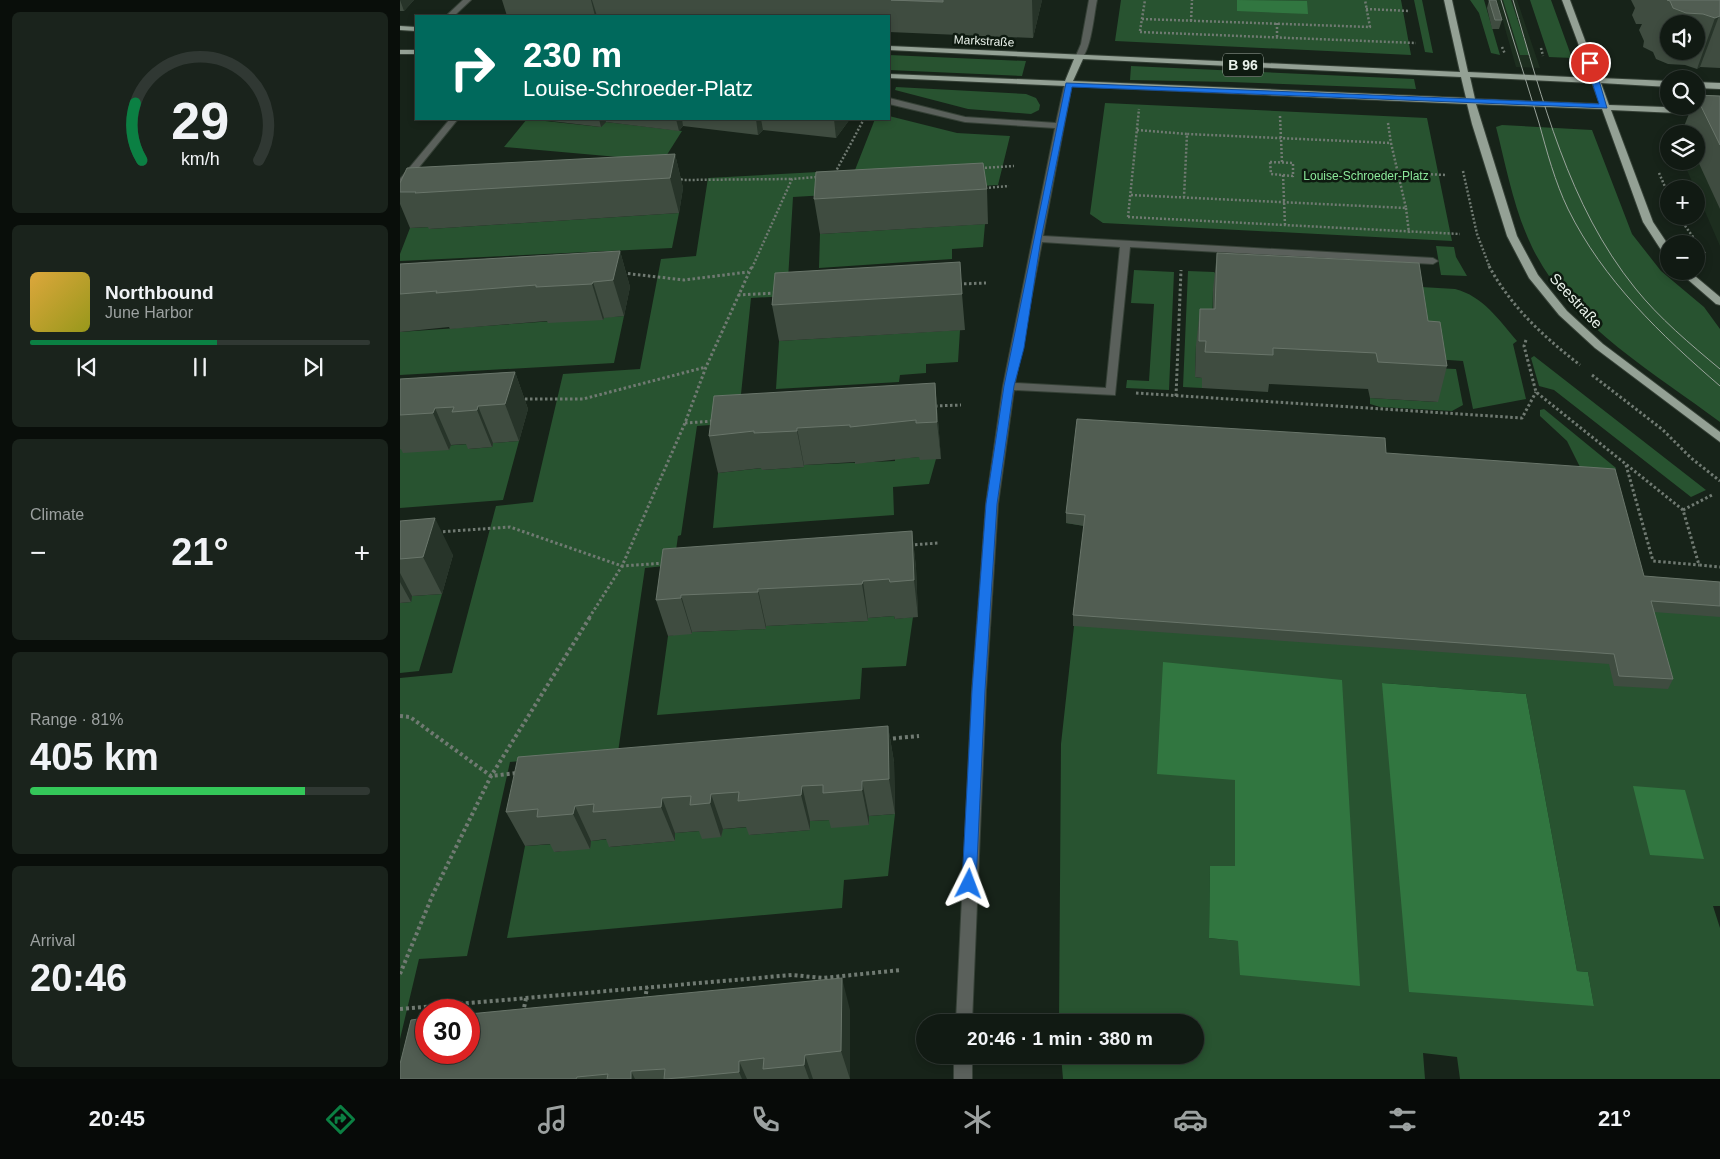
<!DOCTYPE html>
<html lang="en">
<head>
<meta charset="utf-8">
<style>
	:root { --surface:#111a13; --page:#1a231c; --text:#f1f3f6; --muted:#9ca1a0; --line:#303833; --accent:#0b8043 }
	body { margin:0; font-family:Helvetica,sans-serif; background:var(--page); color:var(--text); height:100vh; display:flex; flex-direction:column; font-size:19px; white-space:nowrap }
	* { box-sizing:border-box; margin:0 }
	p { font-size:16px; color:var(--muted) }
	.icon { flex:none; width:28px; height:28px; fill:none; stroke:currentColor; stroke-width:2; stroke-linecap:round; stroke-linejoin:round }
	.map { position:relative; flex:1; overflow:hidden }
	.details { display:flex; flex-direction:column; gap:12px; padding:12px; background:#090e0a; width:400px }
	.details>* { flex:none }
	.banner { position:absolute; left:15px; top:15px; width:475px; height:105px; border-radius:0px; box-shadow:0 2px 8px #0003,0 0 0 1px var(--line); background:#00695c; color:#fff; overflow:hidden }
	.buttons { position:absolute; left:1260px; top:15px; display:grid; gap:10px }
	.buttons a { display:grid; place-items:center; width:45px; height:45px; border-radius:50%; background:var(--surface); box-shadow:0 2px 8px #0003,0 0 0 1px var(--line); font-size:25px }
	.speed { position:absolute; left:15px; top:999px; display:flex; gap:10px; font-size:25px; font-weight:700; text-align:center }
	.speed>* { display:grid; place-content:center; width:65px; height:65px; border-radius:50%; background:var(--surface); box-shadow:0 2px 8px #0003,0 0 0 1px var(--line); line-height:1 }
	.speed .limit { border:8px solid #d22; background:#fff; color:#111 }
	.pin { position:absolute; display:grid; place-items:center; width:42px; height:42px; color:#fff; margin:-21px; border:2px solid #fff; border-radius:50%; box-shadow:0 1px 5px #0007 }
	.me { position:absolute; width:55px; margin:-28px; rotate:3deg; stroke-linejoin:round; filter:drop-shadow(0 0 4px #0008) }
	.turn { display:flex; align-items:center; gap:18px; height:105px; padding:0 25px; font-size:22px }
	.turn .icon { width:65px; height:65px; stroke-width:2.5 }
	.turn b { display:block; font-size:35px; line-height:42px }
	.big { font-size:38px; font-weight:800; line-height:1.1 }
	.details .tile { flex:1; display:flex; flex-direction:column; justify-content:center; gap:8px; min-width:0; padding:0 18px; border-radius:8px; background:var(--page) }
	.details .dial { align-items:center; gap:0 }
	.dial svg { height:130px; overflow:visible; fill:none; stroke:var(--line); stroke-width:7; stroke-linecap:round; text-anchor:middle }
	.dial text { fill:var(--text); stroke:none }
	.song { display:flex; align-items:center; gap:15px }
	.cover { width:60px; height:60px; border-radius:8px; background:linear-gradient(135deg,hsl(40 70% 55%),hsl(60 70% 35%)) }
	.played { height:5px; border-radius:2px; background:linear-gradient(90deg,var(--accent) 55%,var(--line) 55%) }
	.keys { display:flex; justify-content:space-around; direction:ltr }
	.heat { display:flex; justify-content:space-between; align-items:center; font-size:28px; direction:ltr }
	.charge { height:8px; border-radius:4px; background:linear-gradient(90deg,#34c759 81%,var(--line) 0) }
	.trip { position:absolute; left:516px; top:1014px; width:288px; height:50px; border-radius:25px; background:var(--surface); box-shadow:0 2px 8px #0003,0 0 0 1px var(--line); font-weight:800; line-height:50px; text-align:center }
	.tab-bar { display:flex; height:80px; justify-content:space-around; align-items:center; background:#070a08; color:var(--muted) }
	.tab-bar .icon { width:35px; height:35px }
	.tab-bar .current { color:var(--accent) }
	.tab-bar b { font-size:22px; color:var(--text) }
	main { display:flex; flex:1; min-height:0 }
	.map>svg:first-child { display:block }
</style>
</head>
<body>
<main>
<section class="details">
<div class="tile dial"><svg viewBox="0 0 100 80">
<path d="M14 69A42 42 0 1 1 86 69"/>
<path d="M14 69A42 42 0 0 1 10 34" stroke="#0b8043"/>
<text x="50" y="56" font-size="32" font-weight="700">29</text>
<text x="50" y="72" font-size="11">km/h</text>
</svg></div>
<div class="tile">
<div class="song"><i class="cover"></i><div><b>Northbound</b><p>June Harbor</p></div></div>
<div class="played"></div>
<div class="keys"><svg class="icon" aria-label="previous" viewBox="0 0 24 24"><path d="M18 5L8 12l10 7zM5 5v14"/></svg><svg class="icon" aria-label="pause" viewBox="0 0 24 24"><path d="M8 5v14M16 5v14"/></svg><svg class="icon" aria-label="next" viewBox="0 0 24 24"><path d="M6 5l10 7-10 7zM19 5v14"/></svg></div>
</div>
<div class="tile"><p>Climate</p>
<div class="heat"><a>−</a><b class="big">21°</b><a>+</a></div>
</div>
<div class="tile"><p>Range · 81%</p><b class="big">405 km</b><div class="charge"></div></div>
<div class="tile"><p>Arrival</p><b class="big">20:46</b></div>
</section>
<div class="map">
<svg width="1320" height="1079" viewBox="0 0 1320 1079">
	<rect width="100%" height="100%" fill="#172319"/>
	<path fill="#1d2e1f" d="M1097,0H1117L1140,68L1116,67Z
		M1269,128L1320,130V246L1283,161H1296V134H1271Z"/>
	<path fill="#285330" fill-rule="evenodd" d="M721,0H1001L1011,55L715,41Z
		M1014,0H1022L1033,53L1025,52Z
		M1070,0H1084L1100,55L1091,53L1079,13Z
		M1103,0H1111L1129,55H1120Z
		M1130,0H1151L1172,58L1149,57Z
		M489,55L626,61L622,76L489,70Z
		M731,66L1014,79L1016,89L830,82L730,80Z
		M496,87L626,94L636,98L640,105L639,110L631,114L568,109L495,90Z
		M705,103L1027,118L1052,241L703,223L690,214Z
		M489,116L557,133L610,136L598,185L393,197L387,296L351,298L338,423L297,426L281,535L278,536L274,565L245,568L218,752L110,762L67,956L19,959L0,1039V678L52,673L96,506L133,502L163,374L240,369L261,259L296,256L308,178L455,170L475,119H489Z
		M127,119L201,127L206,122L282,131L263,161L104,147Z
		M1102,125L1192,130L1232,234L1261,271L1304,307L1320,329V422C1253,372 1169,324 1132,247C1114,210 1106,166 1096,127Z
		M279,213L272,248L0,261V254L10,228L30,227L29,229Z
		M585,224L583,247L552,249V259L419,268L420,234Z
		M1036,246L1054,247L1056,257L1067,276L1041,275Z
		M734,270L774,272L769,390L726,388L727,380L749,381L754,304L731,303Z
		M788,271L814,272L817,275L1055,289C1083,296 1099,320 1117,341L1113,344L1126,399L1073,409L1063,361L1019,358L813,289L812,346L796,345L795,377L802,378V388L783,387Z
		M224,316L214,363L0,375V332Z
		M560,330L558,362L526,364V373L500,375L499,382L376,389L379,341Z
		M1134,356L1306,490L1291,497L1154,390L1139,386L1131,358Z
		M1032,368L1056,369L1063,405L1052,411L980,407L970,404V398L1037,402Z
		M1144,409L1216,468L1215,471L1180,467L1167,441L1140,416V410Z
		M677,429L984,463L1239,586L1320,593V906H1313L1320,928V1079H1060L1057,1057L1023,1053L1025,1079H663L661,1055H754V1060L783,1063L784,1055H795V1022H659L661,744L685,526L666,523ZM982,683L1126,694L1177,971L1188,972L1194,1006ZM835,780L838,941L809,938L810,867L835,866Z
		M119,441L103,500L0,508V449L69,444V449L92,447L93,443Z
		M519,457L536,459L529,484L493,487L494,515L313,528L318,473L362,468V470L404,467V465L495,461V459Z
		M42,594L19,671L0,673V603L11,602L12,596Z
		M494,616L495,619L513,617L506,666L462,668L460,699L257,715L268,636L292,632L366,629V626L468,621V618Z
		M495,814L488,876L444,880L442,908L107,938L125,846L155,844V852L190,847L191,841L210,839V847L274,841L275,833L349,827V835L410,830V821L431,820L468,825L469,816Z"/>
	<path fill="#317640" d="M837,0L907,1L908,14L837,11Z
		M763,662L942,680L960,986L840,975L838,941L809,938L810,866H835V780L757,774Z
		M982,683L1126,694L1177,971L1188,972L1194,1006L1009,992Z
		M1233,786L1285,790L1304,859L1250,855Z"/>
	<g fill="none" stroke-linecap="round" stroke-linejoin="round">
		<defs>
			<path id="minor" d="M63,0H71L54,16H46Z
				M689,0H697C694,13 691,55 679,60L675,58L681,44Z
				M665,82L672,84L643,236L1033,258L1038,261L1033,264L730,247L715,395L614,390L598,504L586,690L572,1022H556L572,690L586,504L603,386L655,128L565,122L489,104V98L565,117L656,123ZM642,242L720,247L706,388L615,383Z
				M50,119H58L3,187L0,188V179Z
				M554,1055H572V1079H554Z"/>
			<path id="major" d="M1044,0H1052L1068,72L1191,78L1162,0H1170L1199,78L1269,81V87L1201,83L1209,105L1320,109V115L1211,110L1253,222L1269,246V257L1265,256L1243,222L1202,109L1076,104L1117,236L1138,275L1167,311L1203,344L1320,432V442L1195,348L1159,315L1129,278L1107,236L1072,124L1067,104L489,78V74L665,81L674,59L489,50V46L1060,72ZM683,59L1061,77L1066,98L673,81ZM1070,77L1192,83L1200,104L1075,99Z
				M0,26L16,27V31L0,30Z
				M0,50H16V54H0Z
				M1296,82L1320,83V89L1296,88Z
				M1278,271H1289L1320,297V305L1316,304Z"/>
		</defs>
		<use href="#minor" stroke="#354036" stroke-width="2"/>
		<use href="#major" stroke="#354036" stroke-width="2"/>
		<path stroke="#707a72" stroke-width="2.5" stroke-dasharray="2 2" stroke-linecap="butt" d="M966,9L1010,11
			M742,19L970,27L965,0
			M791,21L792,0
			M877,23V38
			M740,31L745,0
			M740,32L1016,43
			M1102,47L1105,54
			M1141,48L1143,56
			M880,116L882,162
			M988,123L991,143
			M737,130L787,134
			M870,162L893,163V176L871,174Z
			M581,168L614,166
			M1063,171L1077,234L1090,268
			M435,173L464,119
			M999,173L1047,175
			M1259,173L1269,196
			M883,175L885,225
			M277,178L283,180L392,179
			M585,188L609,186
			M731,195L1006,208L991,143L787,134L784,197
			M1006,208L1009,233
			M1278,216L1306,255
			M728,217L1060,234
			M728,217L739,109
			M352,268L392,179L417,177"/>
		<path stroke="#707a72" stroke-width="3" stroke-dasharray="2.5 2.5" stroke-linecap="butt" d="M1089,266C1111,307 1144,337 1180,365
			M223,273L284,280L348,272
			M559,284L586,283
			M338,295L375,293
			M1126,340L1124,346L1136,392L1283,510L1299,565L1320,567
			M1192,375L1263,430L1291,458L1320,481
			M736,393L1122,418L1136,392
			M776,396L781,270
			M120,399H183L306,367
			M535,406L561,405
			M285,423L314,421
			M1226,465L1253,561L1299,565
			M1283,510L1312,495
			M38,532L110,527L222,566L265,563
			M510,545L539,543
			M189,618L222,566L285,423L306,367L352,266"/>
		<path stroke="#707a72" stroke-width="4" stroke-dasharray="3 3" stroke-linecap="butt" d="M0,716L10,717L91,776L117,773
			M487,739L519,736
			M0,974L33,894L91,776L190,617
			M245,1000L247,987
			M0,1009L392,975L423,978L501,970
			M123,1013L126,998"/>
		<use href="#minor" fill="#5a605b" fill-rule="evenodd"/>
		<use href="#major" fill="#94a195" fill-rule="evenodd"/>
		<path stroke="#9aa49c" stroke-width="1" d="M1101,0C1114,41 1126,82 1139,123C1147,152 1155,182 1168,209C1203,280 1261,335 1320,386
			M1113,0C1143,100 1168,205 1235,288C1259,318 1290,344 1320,369"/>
	</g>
	<path fill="#3f4c40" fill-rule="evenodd" d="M0,0H14L4,11H0Z
		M102,0H642L633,38L489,32V16H107Z
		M1089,0L1102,20L1099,29H1092L1087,8Z
		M1231,0H1320V68L1300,67L1297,69L1285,65L1268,64L1256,59L1253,52L1243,47L1244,41L1239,30L1242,24H1236L1232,15L1235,8ZM1269,24H1296V51H1269Z
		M1296,95L1320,96V209L1296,157V134H1286L1283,129L1292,106H1296Z
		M134,119H450L436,138L363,130L358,135L283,126L279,131L206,122L201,127Z
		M275,154L283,188L279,213L29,229L28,227L10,228L0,204V183Z
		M587,189L588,224L420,234L414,199Z
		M220,251L230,287L224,316L204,318L203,320L148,323L147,321L50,329L49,327L0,332V264Z
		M817,253L1028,321L1047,366L1038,402L970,398L968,389L869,384L868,392L802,388V378L795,377L796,345L800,309H813V289Z
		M562,294L565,330L379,341L372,305Z
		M115,372L128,409L119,441L93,443L92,447L68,449L66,444L51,445L49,450L3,453L1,449H0V379Z
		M535,383L541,459L520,460L519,457L455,464V462L404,465V467L362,470L361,468L318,473L309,436Z
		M986,453L1244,576L1320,582V617L1254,612L1273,679L1268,689L1214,686L1209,664L673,626V615L684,526L666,523V513Z
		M0,521L53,555L42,594L12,596L11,602L0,603Z
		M512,531L516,568L518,617L495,619L494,616L468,618V621L366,626V629L292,632V634L268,636L256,600Z
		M488,726L494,762L495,814L469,816V825L431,828L429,820L410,821V830L349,835L346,827L323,829L321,837L302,839L299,831L275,833V841L209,847L206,839L191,841L190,849L154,852L150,844L125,846L106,812Z
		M450,1010V1079H0Z"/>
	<path fill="#273429" d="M0,0H14L4,11Z
		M191,0H192L197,16H195Z
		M632,0H642L633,38Z
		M1319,16L1300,67L1297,69L1315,18Z
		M199,119H205L206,122L201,127Z
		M276,119H282L283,126L279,131Z
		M356,119H361L363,130L358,135Z
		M434,119H450L436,138Z
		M275,154L283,188L279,213L270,178Z
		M220,251L230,287L224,316L213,280Z
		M193,282L204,318L203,320L192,284Z
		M115,372L128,409L119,441L105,404Z
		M535,383L538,419L541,459L537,422Z
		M78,406L93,443L92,447L77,410Z
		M35,408L51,445L49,450L33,413Z
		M397,428L404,465V467L397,431Z
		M35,518L53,555L42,594L23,557Z
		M512,531L516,568L518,617L514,580Z
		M0,573L12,596L11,602L0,582Z
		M463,581L468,618V621L462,584Z
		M358,589L366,626V629L358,592Z
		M281,595L292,632V634L281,598Z
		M488,726L494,762L495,814L489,779Z
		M462,781L469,816V825L462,790Z
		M402,786L410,821V830L401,795Z
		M311,794L323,829L321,837L310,803Z
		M262,798L275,833V841L261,807Z
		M175,806L191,841L190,849L173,814Z
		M442,978L450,1010V1079L441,1051Z
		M405,1055L413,1079H409L404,1065Z
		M339,1061L347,1079H342L339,1072Z
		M231,1071L235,1079H231Z"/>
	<path fill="#515d52" stroke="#69756a" d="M491,0H543V2Z
		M1089,0H1096L1102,20H1095Z
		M1267,0H1320V16L1315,18L1303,14L1286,13L1273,8L1270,1Z
		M1296,95L1320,96V145L1296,96Z
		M275,154L270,178L15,193L16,192H0V183L7,168Z
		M583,163L587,189L414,199L416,172Z
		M220,251L213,280L193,282L192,284L136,287V285L36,293L37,291L0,294V264Z
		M817,253L1019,263L1028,321L1040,322L1047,366L978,362L976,353L873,348V355L805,352L806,341H799L800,309H815Z
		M560,262L562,294L372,305L375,273Z
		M115,372L105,404L78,406L77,410L52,412L54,407L35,408L33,413L0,415V379Z
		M535,383L537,422L516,423V420L450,427V425L397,428V431L354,433V431L309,436L314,396Z
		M677,419L985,438L986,453L1215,469L1244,576L1320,582V606L1251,601L1273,679L1219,676L1214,654L673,615L685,515L666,513Z
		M35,518L23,557L0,559V521Z
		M512,531L514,580L490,582L489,579L463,581L462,584L358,589V592L281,595V598L256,600L263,549Z
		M488,726L489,779L462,781V790L423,793V785L402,786L401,795L338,801L339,792L311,794L310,803L290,805L291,796L262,798L261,807L193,812L194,804L175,806L173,814L137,817L138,809L106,812L118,757Z
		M442,978L441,1051L405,1055L404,1065L363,1069L364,1058L339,1061V1072L266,1079H264L265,1069L231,1071V1079H207L208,1074L177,1077L176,1079H0V1064L11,1020L26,1018V1052H69V1014Z"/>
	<path fill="#1a73e8" stroke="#114b97" d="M1190,61L1194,63L1207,108L672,87L641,239L624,348L614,386L597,504L585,690L576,884L574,888L569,890L564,888L562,884L572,690L586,504L604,386L666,83L1199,104L1186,63Z"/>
	<g text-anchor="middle" stroke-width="5" stroke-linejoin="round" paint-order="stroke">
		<g font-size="12" fill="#eaf2eb" stroke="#0e1a10">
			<text transform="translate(584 41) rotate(3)" y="4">Markstraße</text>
		</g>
		<g font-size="12" fill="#8ce99b" stroke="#0e1a10">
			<text x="966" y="180">Louise-Schroeder-Platz</text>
		</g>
		<rect fill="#0e1a10" stroke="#a8b1a9" stroke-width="1" x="823" y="53.5" width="40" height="23" rx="4"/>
		<g font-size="14" font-weight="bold" fill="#eaf2eb">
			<text x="843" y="70">B 96</text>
		</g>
		<g font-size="15" fill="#eaf2eb" stroke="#0e1a10">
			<text transform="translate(1176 301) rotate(47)" y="5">Seestraße</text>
		</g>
	</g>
</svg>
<div class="buttons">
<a><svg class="icon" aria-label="sound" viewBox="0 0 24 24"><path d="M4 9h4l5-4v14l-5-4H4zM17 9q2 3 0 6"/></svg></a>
<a><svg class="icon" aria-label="search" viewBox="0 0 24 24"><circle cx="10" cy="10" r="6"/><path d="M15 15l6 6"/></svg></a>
<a><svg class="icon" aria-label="layers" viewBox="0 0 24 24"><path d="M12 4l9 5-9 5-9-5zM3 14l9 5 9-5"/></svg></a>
<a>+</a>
<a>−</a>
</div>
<div class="speed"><div class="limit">30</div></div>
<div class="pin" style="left:1190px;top:63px;background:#d93025"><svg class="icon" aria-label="arrive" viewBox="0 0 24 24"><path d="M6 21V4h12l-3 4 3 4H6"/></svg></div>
<svg class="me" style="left:569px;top:884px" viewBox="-20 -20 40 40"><path d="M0-17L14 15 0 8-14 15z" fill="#1a73e8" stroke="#fff" stroke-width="4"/></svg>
<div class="trip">20:46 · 1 min · 380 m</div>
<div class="banner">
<div class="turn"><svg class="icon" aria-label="right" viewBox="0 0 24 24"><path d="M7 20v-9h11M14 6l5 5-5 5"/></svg><div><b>230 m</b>Louise-Schroeder-Platz</div></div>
</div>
</div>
</main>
<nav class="tab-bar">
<b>20:45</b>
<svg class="icon current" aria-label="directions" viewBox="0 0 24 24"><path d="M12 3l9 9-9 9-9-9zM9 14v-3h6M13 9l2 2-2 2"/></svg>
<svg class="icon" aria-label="music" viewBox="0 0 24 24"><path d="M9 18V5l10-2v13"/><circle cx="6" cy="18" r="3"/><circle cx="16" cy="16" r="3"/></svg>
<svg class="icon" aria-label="phone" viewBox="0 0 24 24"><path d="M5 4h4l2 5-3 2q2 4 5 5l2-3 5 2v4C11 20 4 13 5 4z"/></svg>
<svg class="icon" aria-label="climate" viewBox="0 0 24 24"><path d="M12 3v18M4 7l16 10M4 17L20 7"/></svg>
<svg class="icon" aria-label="car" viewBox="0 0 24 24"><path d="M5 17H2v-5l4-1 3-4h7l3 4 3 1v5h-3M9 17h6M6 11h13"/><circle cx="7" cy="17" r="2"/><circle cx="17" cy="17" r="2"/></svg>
<svg class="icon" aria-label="filters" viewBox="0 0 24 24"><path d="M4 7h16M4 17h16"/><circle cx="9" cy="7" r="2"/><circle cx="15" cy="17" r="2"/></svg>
<b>21°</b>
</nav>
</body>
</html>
